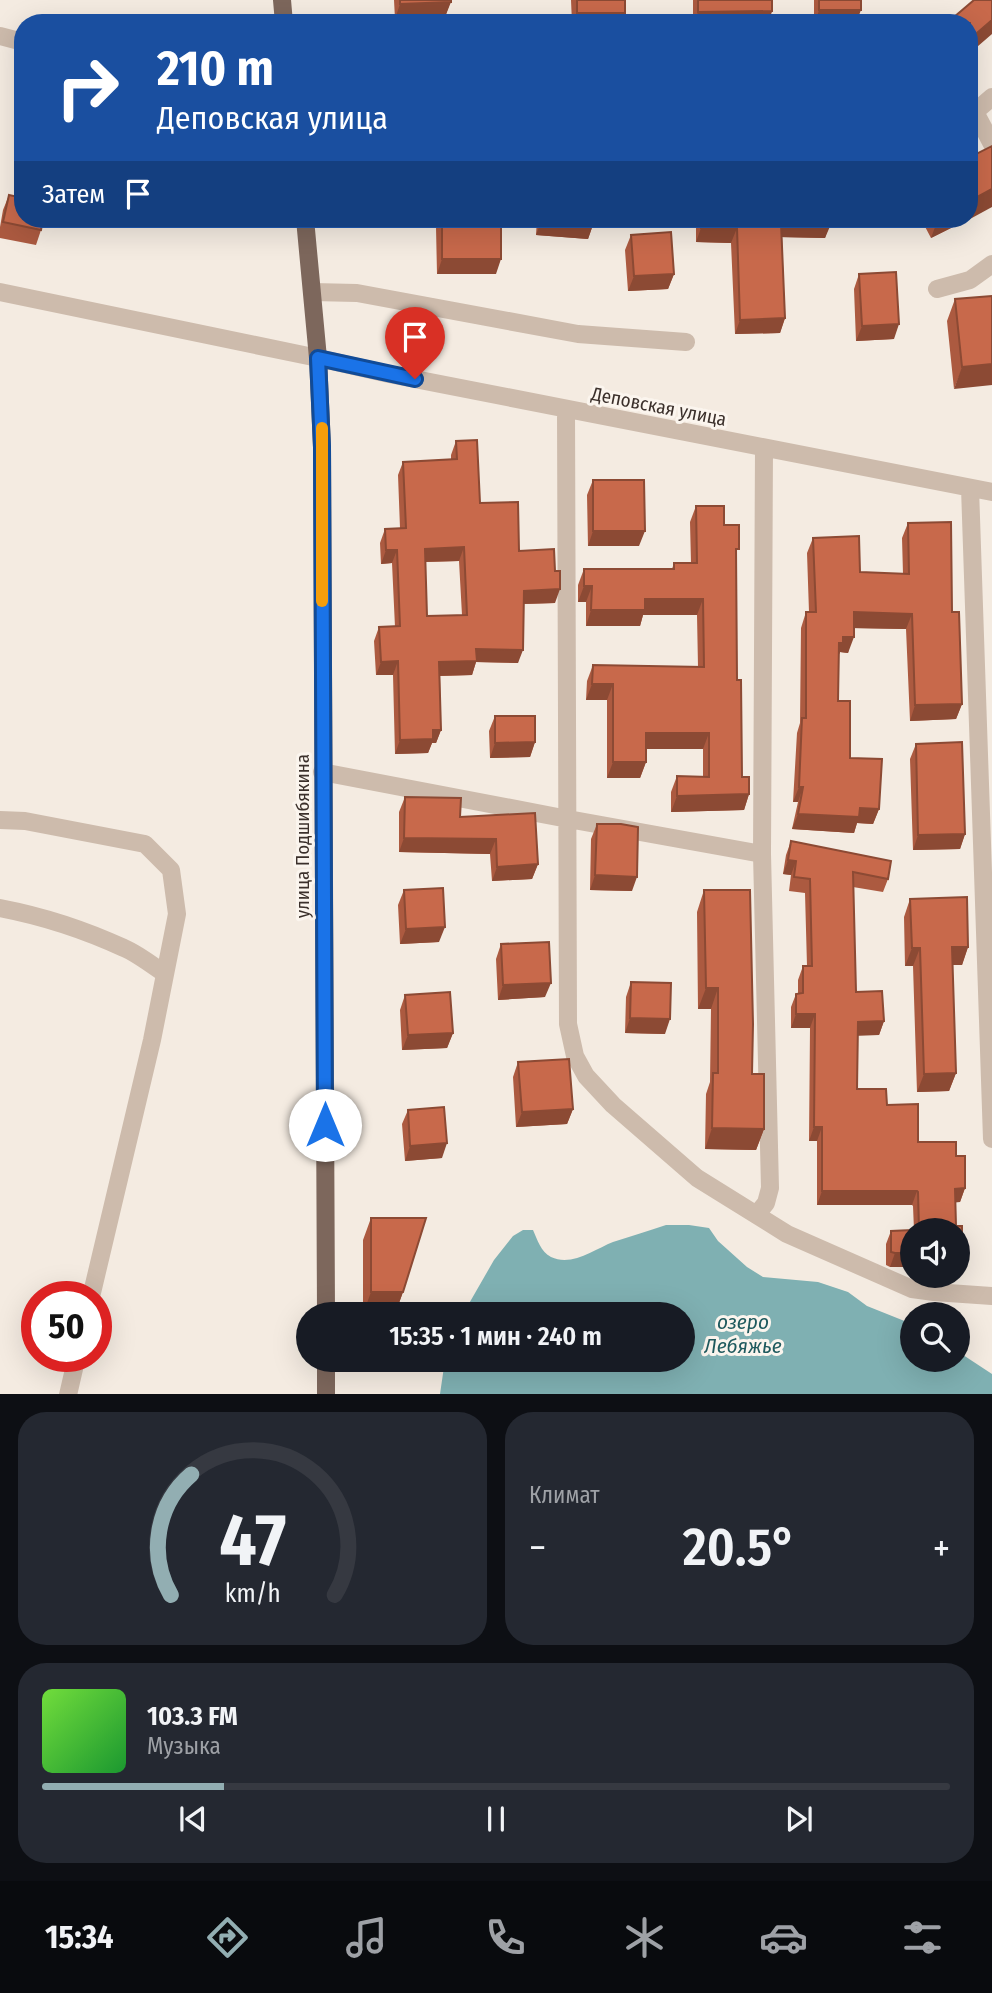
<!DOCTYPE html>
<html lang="ru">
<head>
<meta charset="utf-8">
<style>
	:root { --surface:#171b24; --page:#242831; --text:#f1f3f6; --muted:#9ea1a6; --line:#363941; --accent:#92aeb2 }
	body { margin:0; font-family:"Fira Sans Condensed",sans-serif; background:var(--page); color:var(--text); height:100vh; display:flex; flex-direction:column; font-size:26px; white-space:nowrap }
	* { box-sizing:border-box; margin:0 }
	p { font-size:23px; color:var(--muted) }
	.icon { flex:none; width:38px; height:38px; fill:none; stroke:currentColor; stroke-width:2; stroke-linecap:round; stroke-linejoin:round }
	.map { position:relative; height:1394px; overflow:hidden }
	.sheet { display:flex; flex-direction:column; gap:18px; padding:18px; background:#0d0f14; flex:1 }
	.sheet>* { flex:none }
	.banner { position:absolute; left:14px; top:14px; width:964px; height:214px; border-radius:28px; box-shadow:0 7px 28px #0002; background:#1a4fa0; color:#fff; overflow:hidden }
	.buttons { position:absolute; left:900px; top:1218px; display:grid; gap:14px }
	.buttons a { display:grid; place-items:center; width:70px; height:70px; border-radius:50%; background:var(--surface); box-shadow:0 7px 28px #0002; font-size:35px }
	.speed { position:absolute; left:21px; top:1281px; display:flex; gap:14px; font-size:35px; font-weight:700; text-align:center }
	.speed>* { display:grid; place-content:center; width:91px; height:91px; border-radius:50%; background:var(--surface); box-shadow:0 7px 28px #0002; line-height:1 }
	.speed .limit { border:10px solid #d22; background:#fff; color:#111 }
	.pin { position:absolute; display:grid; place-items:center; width:60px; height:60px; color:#fff; margin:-72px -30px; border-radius:50% 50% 50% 0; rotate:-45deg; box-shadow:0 0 7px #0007 }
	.pin .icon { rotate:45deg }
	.me { position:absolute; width:77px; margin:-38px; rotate:0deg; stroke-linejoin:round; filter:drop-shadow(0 0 5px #0008) }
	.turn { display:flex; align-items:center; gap:24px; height:147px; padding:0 28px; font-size:32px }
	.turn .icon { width:91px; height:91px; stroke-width:2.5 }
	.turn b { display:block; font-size:49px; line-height:60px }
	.then { display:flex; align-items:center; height:66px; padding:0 28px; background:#0003; gap:14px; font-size:26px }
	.big { font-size:52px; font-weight:600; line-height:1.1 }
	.sheet .tile { flex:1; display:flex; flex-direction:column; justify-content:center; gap:10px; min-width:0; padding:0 24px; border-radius:28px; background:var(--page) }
	.sheet .dial { align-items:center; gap:0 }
	.dial svg { height:182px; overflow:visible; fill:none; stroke:var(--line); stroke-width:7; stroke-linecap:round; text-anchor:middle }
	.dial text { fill:var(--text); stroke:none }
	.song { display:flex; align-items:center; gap:21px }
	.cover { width:84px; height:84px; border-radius:10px; background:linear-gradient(135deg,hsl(100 70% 55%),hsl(130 70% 35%)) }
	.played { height:7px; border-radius:4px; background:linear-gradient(90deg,var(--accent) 20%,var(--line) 20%) }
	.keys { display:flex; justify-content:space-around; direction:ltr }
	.heat { display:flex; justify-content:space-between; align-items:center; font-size:38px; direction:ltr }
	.sheet .tiles { flex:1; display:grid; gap:18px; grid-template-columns:1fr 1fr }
	.tile:last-child { grid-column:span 2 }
	.trip { position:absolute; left:296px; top:1302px; width:399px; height:70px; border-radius:35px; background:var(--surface); box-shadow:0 7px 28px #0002; font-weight:600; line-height:70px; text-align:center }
	.tab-bar { display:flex; height:112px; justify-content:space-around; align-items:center; background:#090b0e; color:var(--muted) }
	.tab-bar .icon { width:49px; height:49px }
	.tab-bar .on { color:var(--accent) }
	.tab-bar b { font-size:32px; color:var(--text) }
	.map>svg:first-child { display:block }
</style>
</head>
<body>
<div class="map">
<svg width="992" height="1395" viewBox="0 0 992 1395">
	<rect width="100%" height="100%" fill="#f4ebe1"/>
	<path fill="#7fb0b2" d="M666,1225H689L709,1228L718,1241L747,1267L763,1277L818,1282L848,1292L867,1306L912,1324V1360H957V1351L992,1374V1394H440L445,1360H682V1314H463L494,1260L513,1236L523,1230H533C537,1239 541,1252 551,1257C572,1267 595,1249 613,1242C631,1236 649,1231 666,1225Z"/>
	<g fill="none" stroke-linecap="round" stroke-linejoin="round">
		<path stroke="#cdbbac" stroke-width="18" d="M0,36L23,42
			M975,112L992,144
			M970,116L992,97
			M937,289L970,280L992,264
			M0,292L318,358L389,374L992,492
			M312,292L357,293L578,334L686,342
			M566,410L568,1024L575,1056L586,1076L613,1105L697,1178L787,1234L912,1289L934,1292L992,1296
			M970,488L992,1139
			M322,772L568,819L762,854
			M0,820L25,821L145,844L171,870L177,914L152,1040L91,1297
			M0,908C42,916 85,930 124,948C138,954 152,965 165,974
			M757,1214L766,1203L770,1188L762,854L764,449
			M68,1395L77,1356"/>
		<path stroke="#7d675c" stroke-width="18" d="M282,0L284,23
			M305,219L318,358L322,447L326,1314
			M326,1360V1395"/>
	</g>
	<path fill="#ac5a40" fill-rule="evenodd" d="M394,0H451L445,17L395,19Z
		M571,0H625L621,23H572Z
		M693,0H772V11L768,23H693Z
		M814,0H861L856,23H814Z
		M9,195L41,230L36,245L0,238V227L3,210Z
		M440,219H442L496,274H437L436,227Z
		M537,219H595L588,239L536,235Z
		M696,219H831L825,238L782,237L785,318L780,333L735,334L731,243L696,242Z
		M921,219H969L931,238Z
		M631,235L674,274L668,289L628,291L625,250Z
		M859,274L894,339L856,341L854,289Z
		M992,296L954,389L947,321L955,299Z
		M456,441L480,503L519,551L555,603L524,604L518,663L476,662L472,675L440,676L441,730L436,743H432L428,753L395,754L393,675H376L374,641L379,627H395L392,563L381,564L380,543L385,529L400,528L398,475L403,462L451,459V455ZM459,561L462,615L427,616L425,562Z
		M593,480L639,546H588L587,495Z
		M696,506L724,525L736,556L737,680L742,777L749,794L744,810L671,812V792L677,776L703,777V749H646V762L640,778H607V700H586L587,681L593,665L698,667L697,615H643L640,626H586V602H578V585L584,569H672L674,563H691L690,522Z
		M908,523L952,612L962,704L956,719L910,721L906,629L854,628L848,653L840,652L839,654L838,701L850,758L879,809L873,824L857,823L854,833L792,829L798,802H793L797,733L800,723L801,628L806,612H809L807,553L813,538L860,572L903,574L902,538Z
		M495,716L535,742L530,757L490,758L489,731Z
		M916,744L965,834L960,849L913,850L910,759Z
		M405,797L460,817L538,864L532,879L492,881L490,854L399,852V812Z
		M597,824L632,891L590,890L591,839Z
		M791,841L891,861L888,879L883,892L853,887L856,992L882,991L884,1021L879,1035H858L857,1089H886L887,1105L918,1104V1142H956V1156H965V1188L960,1202H955L956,1226H962V1252L957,1265V1230H914L913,1206L912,1205H817V1141H809L810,1028H791V1007L796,994H798V980L803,966H807L805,893L789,891L791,875L783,874L786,855Z
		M404,890L439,942L400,944L398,905Z
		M704,890L752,1074L764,1129L756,1150L705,1149L706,1094L710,1082L711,1009H698L697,912Z
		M910,899L968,947L962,965H952L956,1073L949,1091L917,1092L913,966H905L904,917Z
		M501,944L545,997L498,1000L496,959Z
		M631,982L665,1034L625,1033L626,997Z
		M405,995L453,1033L447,1048L402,1050L400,1010Z
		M518,1062L573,1109L567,1124L516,1127L513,1077Z
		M408,1110L442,1158L405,1161L402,1124Z
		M371,1218L403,1292L395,1314H363V1240Z
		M912,1230V1267H890L886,1265V1244L891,1231Z"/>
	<path fill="#8c4a34" d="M451,2L445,17L395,19L400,4Z
		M819,10H861L856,23H815Z
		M772,11L768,23H694L698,12Z
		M577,13H625L621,23H573Z
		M992,20V34L970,53V39Z
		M992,189V207L970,219V201Z
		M542,219H595L588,239L536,235Z
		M938,219H969L931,238Z
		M781,223L831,224L825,238L776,237Z
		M701,228H737L731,243L696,242Z
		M442,259H501L496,274H437Z
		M674,274L668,289L628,291L634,276Z
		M785,318L780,333L735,334L740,320Z
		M899,324L894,339L856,341L862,326Z
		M992,364V385L954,389L962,367Z
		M593,531H645L639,546H588Z
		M464,547L459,561L420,562L425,549Z
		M386,550H397L392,563L381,564Z
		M584,586H592L586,602H578Z
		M560,589L555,603L520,604L524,591Z
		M645,599H703L697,615H643L640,626H586L591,610Z
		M854,612L912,614L906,629L849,628Z
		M843,637H854L848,653L840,652L837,659L839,643Z
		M476,649L523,650L518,663L476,662L472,675L434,676L439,662Z
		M398,661L393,675H376L381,662Z
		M592,684H613L607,700H586Z
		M962,704L956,719L910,721L915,705Z
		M433,730H441L436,743H432L428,753L395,754L400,740Z
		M646,733H709L703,749H640Z
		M535,742L530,757L490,758L495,743Z
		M613,762H646L640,778H607Z
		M799,787H803L798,802H793Z
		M749,794L744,810L671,812L677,796Z
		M860,808L879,809L873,824L857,823L854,833L792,829L798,814Z
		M965,834L960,849L913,850L918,835Z
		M404,838L496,839L490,854L399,852Z
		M788,860L796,861L791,875L783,874Z
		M538,864L532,879L492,881L497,867Z
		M595,875L637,877L632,891L590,890Z
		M445,927L439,942L400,944L406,929Z
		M952,947H968L962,965H945Z
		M912,948H920L913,966H905Z
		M551,983L545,997L498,1000L503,985Z
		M706,988H718L711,1009H698Z
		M796,1014H815L810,1028H791Z
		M630,1018L670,1019L665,1034L625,1033Z
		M884,1021L879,1035L853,1036L858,1022Z
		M453,1033L447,1048L402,1050L408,1035Z
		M956,1073L949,1091L917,1092L924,1074Z
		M573,1109L567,1124L516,1127L522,1112Z
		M814,1127H822L817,1141H809Z
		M712,1128L764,1129L756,1150L705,1149Z
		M447,1143L442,1158L405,1161L410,1146Z
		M965,1188L960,1202L950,1203L955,1189Z
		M822,1191H917L912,1205H817Z
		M957,1252H962L957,1265Z
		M895,1253H912V1267H890Z
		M371,1292H403L395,1314H363Z"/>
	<path fill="#c8694b" stroke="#8c4a34" stroke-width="2" fill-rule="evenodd" d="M400,0H451V2L400,4Z
		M577,0H625V13H577Z
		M698,0H772V11L698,12Z
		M819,0H861V10H819Z
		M974,0H992V20L970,39V23H947Z
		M970,45L974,50L970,53Z
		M992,146V189L970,201V157Z
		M9,195L23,198V219H43L41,230L3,222Z
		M442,219H501V259H442Z
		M701,219H831V224L781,223L785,318L740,320L737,228H701Z
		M671,232L674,274L634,276L631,235Z
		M896,272L899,324L862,326L859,274Z
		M992,296V364L962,367L955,299Z
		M477,440L480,503L518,502L519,551L554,549L555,571H560V589L524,591L523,650L476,649L477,661L439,662L441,730H433V739L400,740L398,661L381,662L379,627L400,626L397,550H386L385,529L406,528L403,462L457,459L456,441ZM464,547L467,615L427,616L425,549Z
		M593,480H644L645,531H593Z
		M696,506H724V525H739V549H736L737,680H741L742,777H749V794L677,796V776L709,777V733H646V762H613V684H592L593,665L704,667L703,599H645V610H591L592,586H584V569H674V563H697Z
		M951,522L952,612H959L962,704L915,705L912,614L854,612V637H843V643H839L838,701H850V758L882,759L879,809L860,808L859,817L798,814L803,787H799L802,718H806V612H816L813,538L859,536L860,572L909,574L908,523Z
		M495,716H535V742L495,743Z
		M962,742L965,834L918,835L916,744Z
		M405,797L461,798L460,817L535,813L538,864L497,867L496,839L404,838Z
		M597,824H621L638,827L637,877L595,875Z
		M791,841L891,861L888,879L853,872L856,992L882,991L884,1021L858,1022L857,1089H886L887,1105L918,1104V1142H956V1156H965V1188L955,1189L956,1226H962V1252H957V1230H917H919L918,1192L917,1191H822V1127H814L815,1014H796V994L803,993V966H812L810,879L794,877L796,861L788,860Z
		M443,888L445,927L406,929L404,890Z
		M704,890H750L753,1024L752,1074H764V1129L712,1128L713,1073H718V988H706Z
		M967,897L968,947H952L956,1073L924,1074L920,948H912L910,899Z
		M549,942L551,983L503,985L501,944Z
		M631,982L671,983L670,1019L630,1018Z
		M450,992L453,1033L408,1035L405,995Z
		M569,1059L573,1109L522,1112L518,1062Z
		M444,1107L447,1143L410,1146L408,1110Z
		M371,1218H426L403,1292H371Z
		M912,1230V1253H895L891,1252V1231Z"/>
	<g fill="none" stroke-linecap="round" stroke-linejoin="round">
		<defs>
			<path id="route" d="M325,1125L322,447L318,358L415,379"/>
		</defs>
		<use href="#route" stroke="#114b97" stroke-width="18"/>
		<use href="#route" stroke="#1a73e8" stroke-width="12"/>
		<path stroke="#f59e0b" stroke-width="12" d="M322,428V601"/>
	</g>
	<g text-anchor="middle" stroke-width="6" stroke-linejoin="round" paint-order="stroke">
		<g font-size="19" fill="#3b302b" stroke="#fbf5ee">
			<text transform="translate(659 406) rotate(11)" y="7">Деповская улица</text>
			<text transform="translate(302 836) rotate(-90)" y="7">улица Подшибякина</text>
		</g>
		<g font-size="21" font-style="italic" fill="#1f5a5e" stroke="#fbf5ee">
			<text x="743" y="1329">озеро<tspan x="743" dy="24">Лебяжье</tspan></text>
		</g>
	</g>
</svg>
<div class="buttons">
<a><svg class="icon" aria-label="sound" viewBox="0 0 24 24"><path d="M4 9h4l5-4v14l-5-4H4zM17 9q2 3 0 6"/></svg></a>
<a><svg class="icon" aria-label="search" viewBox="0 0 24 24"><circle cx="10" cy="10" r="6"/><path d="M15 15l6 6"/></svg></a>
</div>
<div class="speed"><div class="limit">50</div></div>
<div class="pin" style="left:415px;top:379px;background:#d93025"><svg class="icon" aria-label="arrive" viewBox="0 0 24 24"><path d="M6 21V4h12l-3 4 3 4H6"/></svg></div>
<svg class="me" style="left:325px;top:1125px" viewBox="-20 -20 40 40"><circle r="19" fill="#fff"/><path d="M0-13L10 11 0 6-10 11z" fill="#1a73e8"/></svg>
<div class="trip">15:35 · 1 мин · 240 m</div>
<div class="banner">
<div class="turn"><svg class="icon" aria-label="right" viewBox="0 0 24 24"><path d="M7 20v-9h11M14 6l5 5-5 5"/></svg><div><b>210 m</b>Деповская улица</div></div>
<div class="then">Затем<svg class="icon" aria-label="arrive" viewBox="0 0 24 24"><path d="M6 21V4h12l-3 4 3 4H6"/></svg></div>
</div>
</div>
<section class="sheet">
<div class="tiles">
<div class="tile dial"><svg viewBox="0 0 100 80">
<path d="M14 69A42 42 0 1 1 86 69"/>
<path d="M14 69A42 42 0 0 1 23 16" stroke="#92aeb2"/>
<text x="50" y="56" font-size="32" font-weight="700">47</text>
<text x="50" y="72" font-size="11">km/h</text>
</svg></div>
<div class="tile"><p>Климат</p>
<div class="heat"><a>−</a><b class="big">20.5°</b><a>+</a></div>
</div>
<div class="tile">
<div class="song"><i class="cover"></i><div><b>103.3 FM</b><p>Музыка</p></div></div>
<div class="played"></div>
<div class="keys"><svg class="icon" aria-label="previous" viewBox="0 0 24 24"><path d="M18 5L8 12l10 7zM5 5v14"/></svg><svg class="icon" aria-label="pause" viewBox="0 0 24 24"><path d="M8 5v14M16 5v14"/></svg><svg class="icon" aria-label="next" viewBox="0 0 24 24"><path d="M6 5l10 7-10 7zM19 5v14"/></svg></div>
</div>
</div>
</section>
<nav class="tab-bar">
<b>15:34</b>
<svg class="icon on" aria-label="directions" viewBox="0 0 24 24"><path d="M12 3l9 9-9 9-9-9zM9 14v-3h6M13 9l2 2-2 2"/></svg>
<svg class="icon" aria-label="music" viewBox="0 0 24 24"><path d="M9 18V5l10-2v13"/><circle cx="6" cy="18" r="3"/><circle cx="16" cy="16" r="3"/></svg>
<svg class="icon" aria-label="phone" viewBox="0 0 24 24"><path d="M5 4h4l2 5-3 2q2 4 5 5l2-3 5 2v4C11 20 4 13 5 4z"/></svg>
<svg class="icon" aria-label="climate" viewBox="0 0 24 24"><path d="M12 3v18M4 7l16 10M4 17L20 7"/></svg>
<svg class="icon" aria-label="car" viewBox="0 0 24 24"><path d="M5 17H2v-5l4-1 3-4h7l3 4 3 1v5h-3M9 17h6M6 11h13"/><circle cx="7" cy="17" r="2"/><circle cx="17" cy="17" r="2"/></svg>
<svg class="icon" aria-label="filters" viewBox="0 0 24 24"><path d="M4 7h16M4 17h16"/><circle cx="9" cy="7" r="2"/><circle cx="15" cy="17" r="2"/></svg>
</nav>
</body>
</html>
